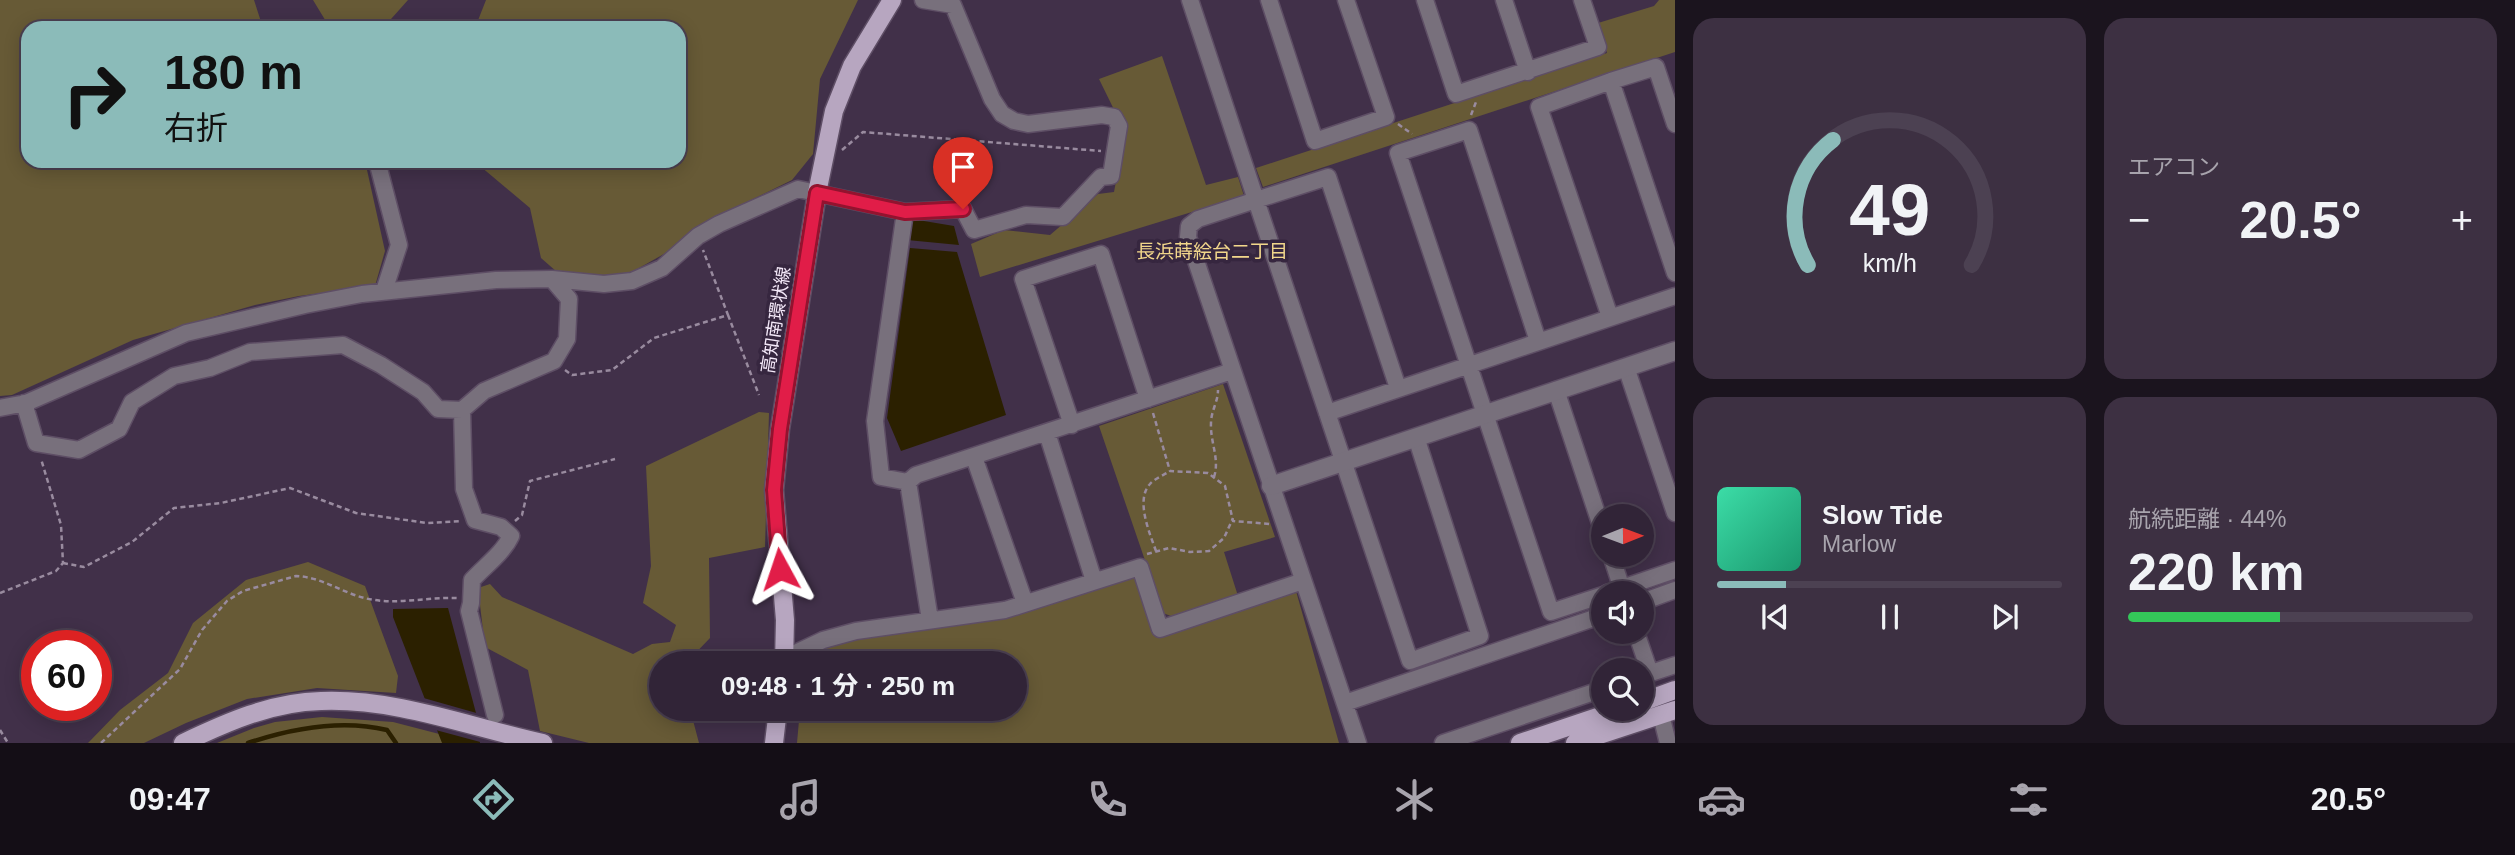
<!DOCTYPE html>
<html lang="ja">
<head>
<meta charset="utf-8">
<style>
	:root { --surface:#312437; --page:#3d3042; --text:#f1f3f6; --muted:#a8a4ad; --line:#4c4152; --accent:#8bbbb9 }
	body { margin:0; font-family:Arial,"Noto Sans JP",sans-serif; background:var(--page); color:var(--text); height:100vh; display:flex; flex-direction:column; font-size:26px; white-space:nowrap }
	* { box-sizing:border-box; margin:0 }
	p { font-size:23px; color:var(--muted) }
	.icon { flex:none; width:38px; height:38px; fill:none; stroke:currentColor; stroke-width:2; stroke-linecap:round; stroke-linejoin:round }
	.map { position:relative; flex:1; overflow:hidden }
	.details { display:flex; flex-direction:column; gap:18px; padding:18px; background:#1b141e; width:840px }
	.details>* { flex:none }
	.guide { position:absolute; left:21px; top:21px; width:665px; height:147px; border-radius:21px; box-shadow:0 4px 18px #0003,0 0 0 2px var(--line); background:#8bbbb9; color:#111; overflow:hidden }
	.needle { width:46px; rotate:89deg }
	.tools { position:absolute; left:1591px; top:504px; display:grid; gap:14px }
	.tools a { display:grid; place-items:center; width:63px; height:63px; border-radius:50%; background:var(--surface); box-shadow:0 4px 18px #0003,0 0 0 2px var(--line); font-size:35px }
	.speed { position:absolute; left:21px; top:630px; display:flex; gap:14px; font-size:35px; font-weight:700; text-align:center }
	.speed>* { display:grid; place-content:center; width:91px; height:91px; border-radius:50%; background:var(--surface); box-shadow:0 4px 18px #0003,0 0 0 2px var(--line); line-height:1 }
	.speed .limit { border:10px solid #d22; background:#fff; color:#111 }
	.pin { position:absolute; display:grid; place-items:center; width:60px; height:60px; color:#fff; margin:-72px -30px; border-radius:50% 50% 50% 0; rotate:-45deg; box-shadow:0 0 7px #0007 }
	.pin .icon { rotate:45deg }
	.me { position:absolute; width:77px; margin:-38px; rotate:355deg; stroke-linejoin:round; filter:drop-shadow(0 0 5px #0008) }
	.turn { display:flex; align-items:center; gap:24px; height:147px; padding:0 28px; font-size:32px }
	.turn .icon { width:91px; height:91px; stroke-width:2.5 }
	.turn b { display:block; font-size:49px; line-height:60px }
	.big { font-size:52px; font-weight:700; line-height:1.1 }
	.details .widget { flex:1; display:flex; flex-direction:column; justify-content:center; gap:10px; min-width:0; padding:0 24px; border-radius:21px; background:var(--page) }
	.details .dial { align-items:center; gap:0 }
	.dial svg { height:182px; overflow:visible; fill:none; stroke:var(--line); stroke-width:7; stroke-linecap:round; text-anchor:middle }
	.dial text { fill:var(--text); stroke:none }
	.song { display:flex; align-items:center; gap:21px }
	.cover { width:84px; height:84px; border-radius:10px; background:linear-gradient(135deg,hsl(160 70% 55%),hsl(160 70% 35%)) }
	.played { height:7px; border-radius:4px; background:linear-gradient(90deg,var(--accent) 20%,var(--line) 20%) }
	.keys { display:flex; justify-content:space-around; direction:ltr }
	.heat { display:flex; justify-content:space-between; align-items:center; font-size:38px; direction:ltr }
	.charge { height:10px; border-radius:5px; background:linear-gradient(90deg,#34c759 44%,var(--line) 0) }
	.details .tiles { flex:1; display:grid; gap:18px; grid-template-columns:repeat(2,1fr) }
	.trip { position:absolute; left:649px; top:651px; width:378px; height:70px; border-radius:35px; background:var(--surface); box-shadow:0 4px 18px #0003,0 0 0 2px var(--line); font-weight:700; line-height:70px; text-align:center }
	.dock { display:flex; height:112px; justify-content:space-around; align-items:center; background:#140e16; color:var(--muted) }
	.dock .icon { width:49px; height:49px }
	.dock .on { color:var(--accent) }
	.dock b { font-size:32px; color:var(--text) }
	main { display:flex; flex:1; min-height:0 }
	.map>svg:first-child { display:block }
</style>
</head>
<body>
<main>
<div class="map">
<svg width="1675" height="743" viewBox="0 0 1675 743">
	<rect width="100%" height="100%" fill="#413049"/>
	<path fill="#675a36" d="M0,0H254L263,28H28V161H365L385,251L375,286L299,296L255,305L133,340L12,395L0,396Z
		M313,0H408L383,28H330Z
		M486,0H858L820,79L813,154L792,180L745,203L687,241L632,272L597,278L565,279L541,258L530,208L474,161H679V28H475Z
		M1659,0H1675V52L1263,187L1256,168L1607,53L1598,23L1654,6Z
		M1162,56L1206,185L1238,177L1244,196L980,277L971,244L1004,230L1050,235L1098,194L1114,192L1125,132L1099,79Z
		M1223,384L1275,537L1224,552L1238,596L1176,618L1163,613L1099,426Z
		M759,412L769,413L765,547L709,558L710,638L686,663H662V709H690L699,743H589L540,731L528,670L485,647L478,588L490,584L502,597L633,654L652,644L670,642L676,625L643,603L651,566L646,466Z
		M308,562L365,586L398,676L396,693L317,688L247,699L186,723L144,743H88L120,710L168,673L193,623L246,580Z
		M1136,574L1159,635L1296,591L1339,743H797L800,709H1015V663H805V659L814,649Z
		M322,717L393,722L474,743H217L254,728L275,722Z"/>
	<path fill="#2b2000" d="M912,219L954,226L959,245L907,240Z
		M910,248L957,252L1006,415L901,451L887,418Z
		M448,608L476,713L480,743H442L393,617V609Z"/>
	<path fill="#413049" d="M420,697L480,714L484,743L432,729Z"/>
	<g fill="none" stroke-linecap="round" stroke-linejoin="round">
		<path stroke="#2b2000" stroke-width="4.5" d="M248,743C293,728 341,719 387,730L396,743"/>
		<defs>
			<path id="minor" d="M1190,0L1256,200L1328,177L1398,388
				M1269,0L1315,141L1386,117L1346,0
				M1425,0L1456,94L1598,47L1582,0
				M1504,0L1528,72
				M1611,81L1656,67L1675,124
				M377,161L399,245L384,291
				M905,212L963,209L974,230L1026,215L1063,217L1101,177L1111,176L1119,126L1114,117L1102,115L1028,124L1014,121L1002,114L992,99L953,5L923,0
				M1610,317L1539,107L1611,81L1675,273
				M1538,341L1469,130L1398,153L1551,612L1603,595
				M1626,367L1675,513
				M1556,390L1603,532
				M24,403L36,443L79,450L119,429L132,402L174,376L210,368L250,352L343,345L381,365L423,392L438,409L462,410
				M0,408L26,403L186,333L305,305L362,294L496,280L552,279L604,284L632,281L662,268L698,236L719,224L798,189L905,212L875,421L881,477L908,482
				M1327,413L1675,296
				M1072,425L1023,279L1101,254L1148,399
				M1047,433L1094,581
				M974,457L1025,603
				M1611,555L1622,589
				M1607,593L1675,570
				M1642,602L1675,590
				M930,620L908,482L916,475L1232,371
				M1636,632L1650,673
				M785,658L823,640L856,631L1005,610L1140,567L1160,629L1303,581
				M1642,676L1675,665
				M1345,703L1603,615
				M495,715L469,611L471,603L472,580C485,566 503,553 511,536L501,527L475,520L464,489L462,410L484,391L554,361L567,339L569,299L552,279
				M1661,715L1668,743
				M1358,743L1188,237L1189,226L1198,219L1256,200L1410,661L1480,636L1416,437
				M1443,743L1603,689"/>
			<path id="tertiary" d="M1271,486L1675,351"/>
			<path id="primary" d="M784,663L785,620L774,490L780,429L817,193L834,111L852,66L892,0
				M1642,702L1675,690
				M183,743C227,722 272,702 321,701C396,698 470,727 543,743
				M774,743L778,709
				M1520,743L1621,709
				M1575,743L1675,710"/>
		</defs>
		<use href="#minor" stroke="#5e4e65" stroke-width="19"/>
		<use href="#tertiary" stroke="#5e4e65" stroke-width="21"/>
		<use href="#primary" stroke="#5e4e65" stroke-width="21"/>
		<path stroke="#998b9f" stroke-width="2.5" stroke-dasharray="5 3.5" stroke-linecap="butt" d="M1471,115L1476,102
			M1398,124L1412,134
			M842,150L863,132L1101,151
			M728,315L759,395
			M565,370L572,375L612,370L654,338L728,315L703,250
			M1153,413L1170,471L1208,473L1225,486L1233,521L1270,524
			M1214,477C1220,459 1210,442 1211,423C1211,411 1218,402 1218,390
			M515,521L522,515L530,481L615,459
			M1156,551C1150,534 1135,500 1150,484C1154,479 1164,475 1170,471
			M1147,554L1169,548L1190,552L1209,551L1224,538L1233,518
			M63,563L84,567L132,542L174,508L221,503L290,488L356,513L427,523L461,521
			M0,593L56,571L63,563L61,525L41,459
			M0,730L8,743
			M101,743L180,669L202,630L227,601L243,591L296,576C325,577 347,597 375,600C401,604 430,597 457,598"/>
		<use href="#minor" stroke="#78707c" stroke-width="16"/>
		<use href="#tertiary" stroke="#78707c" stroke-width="18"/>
		<use href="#primary" stroke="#b7a6c0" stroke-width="18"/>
	</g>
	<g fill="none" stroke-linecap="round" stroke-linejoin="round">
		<defs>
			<path id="route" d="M780,569L774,490L780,429L817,193L905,212L963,209"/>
		</defs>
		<use href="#route" stroke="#92132f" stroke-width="18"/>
		<use href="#route" stroke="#e11d48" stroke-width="12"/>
	</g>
	<g text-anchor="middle" stroke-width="7" stroke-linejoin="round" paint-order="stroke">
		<g font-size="18" fill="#f4e9f9" stroke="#36263f">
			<text transform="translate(776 320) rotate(-81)" y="6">高知南環状線</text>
		</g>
		<g font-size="19" fill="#f2d78b" stroke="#36263f">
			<text x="1212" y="258">長浜蒔絵台二丁目</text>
		</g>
	</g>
</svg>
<div class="tools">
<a><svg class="needle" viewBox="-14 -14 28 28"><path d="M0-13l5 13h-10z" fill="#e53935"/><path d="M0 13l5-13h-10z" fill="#a8a4ad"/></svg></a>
<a><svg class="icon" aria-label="sound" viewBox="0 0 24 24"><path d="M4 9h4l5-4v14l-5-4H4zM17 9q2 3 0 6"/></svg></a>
<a><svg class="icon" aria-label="search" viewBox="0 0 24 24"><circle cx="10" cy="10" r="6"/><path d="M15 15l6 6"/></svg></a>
</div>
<div class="speed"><div class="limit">60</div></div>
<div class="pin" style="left:963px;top:209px;background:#d93025"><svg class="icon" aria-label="arrive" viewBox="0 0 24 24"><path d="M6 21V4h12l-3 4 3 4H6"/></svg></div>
<svg class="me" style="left:780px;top:569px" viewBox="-20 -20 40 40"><path d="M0-17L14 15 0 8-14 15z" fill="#e11d48" stroke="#fff" stroke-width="4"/></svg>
<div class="trip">09:48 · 1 分 · 250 m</div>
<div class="guide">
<div class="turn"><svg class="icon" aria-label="right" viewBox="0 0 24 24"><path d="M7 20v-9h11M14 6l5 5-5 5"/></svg><div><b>180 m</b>右折</div></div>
</div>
</div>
<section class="details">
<div class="tiles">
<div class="widget dial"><svg viewBox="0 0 100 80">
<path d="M14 69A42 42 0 1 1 86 69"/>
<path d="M14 69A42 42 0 0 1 25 14" stroke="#8bbbb9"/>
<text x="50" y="56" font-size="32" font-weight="700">49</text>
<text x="50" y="72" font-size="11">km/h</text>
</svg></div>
<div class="widget"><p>エアコン</p>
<div class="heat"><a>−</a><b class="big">20.5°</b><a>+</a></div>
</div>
<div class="widget">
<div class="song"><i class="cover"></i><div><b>Slow Tide</b><p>Marlow</p></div></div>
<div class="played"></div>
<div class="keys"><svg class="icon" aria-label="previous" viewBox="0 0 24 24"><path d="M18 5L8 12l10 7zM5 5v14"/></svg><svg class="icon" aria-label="pause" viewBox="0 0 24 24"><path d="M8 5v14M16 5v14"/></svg><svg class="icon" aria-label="next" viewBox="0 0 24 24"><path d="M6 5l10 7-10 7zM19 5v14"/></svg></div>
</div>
<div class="widget"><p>航続距離 · 44%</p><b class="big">220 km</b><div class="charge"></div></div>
</div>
</section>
</main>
<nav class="dock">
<b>09:47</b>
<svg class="icon on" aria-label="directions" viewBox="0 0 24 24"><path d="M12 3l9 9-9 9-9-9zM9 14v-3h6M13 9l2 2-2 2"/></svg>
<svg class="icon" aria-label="music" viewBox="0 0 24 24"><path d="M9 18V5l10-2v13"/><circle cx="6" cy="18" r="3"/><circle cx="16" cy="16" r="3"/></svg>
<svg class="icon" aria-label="phone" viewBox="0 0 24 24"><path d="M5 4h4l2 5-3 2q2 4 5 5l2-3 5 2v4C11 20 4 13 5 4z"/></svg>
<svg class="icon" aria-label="climate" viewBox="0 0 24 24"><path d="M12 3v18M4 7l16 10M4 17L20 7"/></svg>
<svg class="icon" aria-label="car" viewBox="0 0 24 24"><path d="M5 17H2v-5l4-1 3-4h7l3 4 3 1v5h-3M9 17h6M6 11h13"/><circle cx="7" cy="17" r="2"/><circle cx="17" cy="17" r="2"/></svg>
<svg class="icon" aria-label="filters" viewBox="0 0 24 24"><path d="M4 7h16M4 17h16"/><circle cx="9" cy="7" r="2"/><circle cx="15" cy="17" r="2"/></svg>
<b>20.5°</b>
</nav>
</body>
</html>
